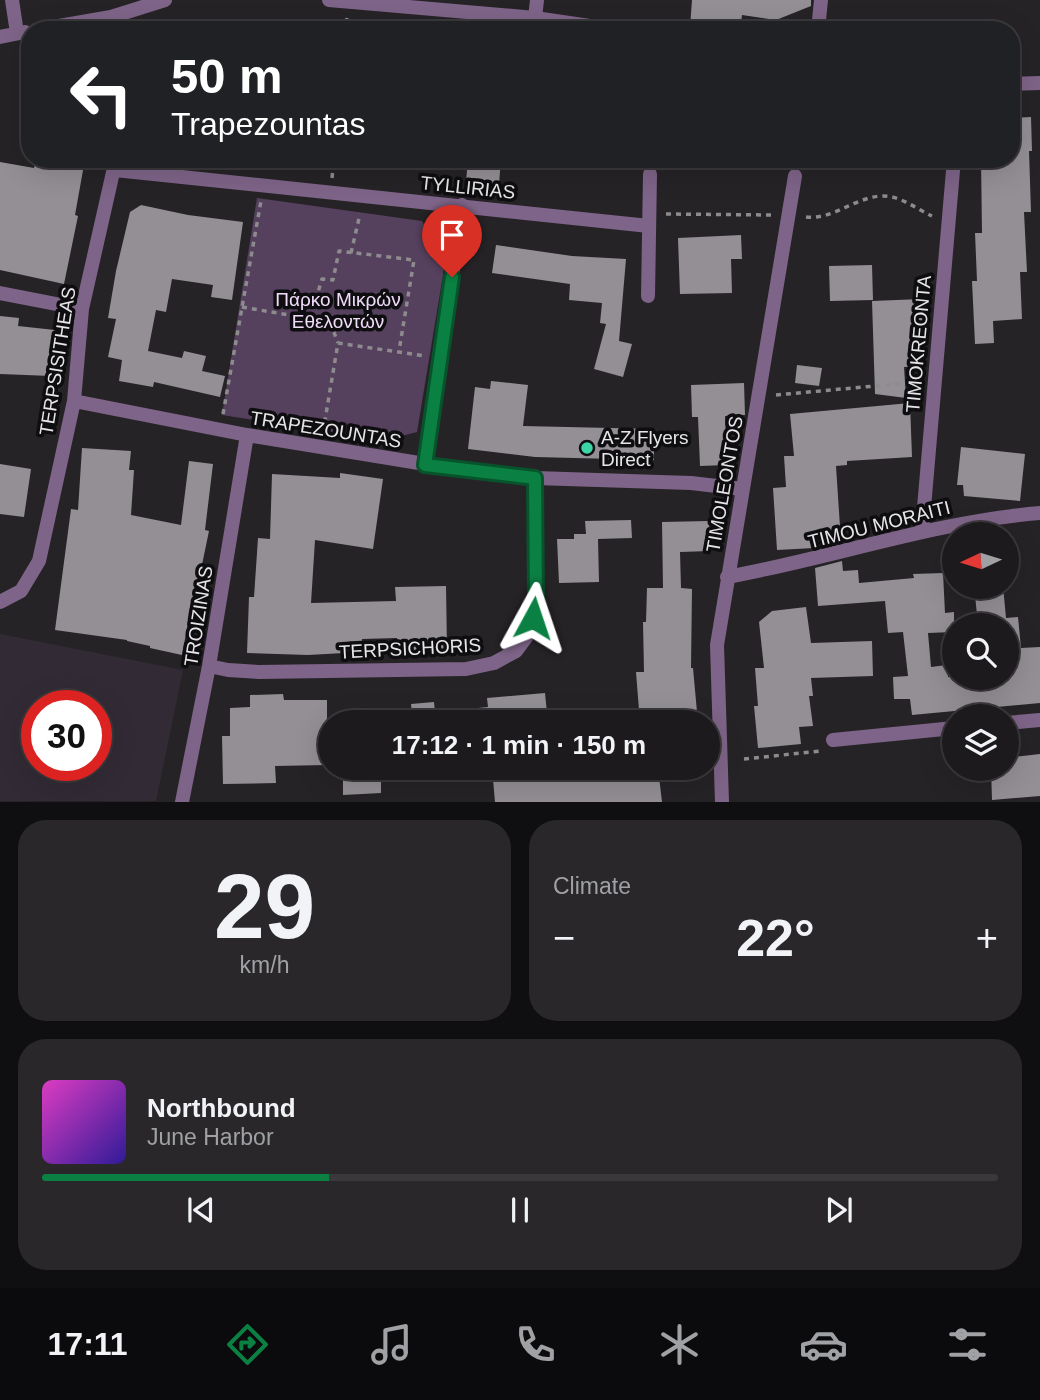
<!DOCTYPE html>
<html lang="en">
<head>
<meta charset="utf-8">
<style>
	:root { --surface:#1c1a1d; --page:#29272a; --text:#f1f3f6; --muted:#a0a1a4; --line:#3a383b; --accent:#0b8043 }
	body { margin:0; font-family:Helvetica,sans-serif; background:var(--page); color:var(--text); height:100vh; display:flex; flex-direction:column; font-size:26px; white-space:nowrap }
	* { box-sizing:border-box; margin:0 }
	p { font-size:23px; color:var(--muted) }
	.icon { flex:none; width:38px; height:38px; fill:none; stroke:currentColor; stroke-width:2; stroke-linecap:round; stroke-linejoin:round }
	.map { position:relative; height:802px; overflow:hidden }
	.panel { display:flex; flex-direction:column; gap:18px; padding:18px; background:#0f0e10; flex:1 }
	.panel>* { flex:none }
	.top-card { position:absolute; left:21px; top:21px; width:999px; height:147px; border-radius:28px; box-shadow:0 7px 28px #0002,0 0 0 2px var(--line); background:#202124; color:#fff; overflow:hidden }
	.needle { width:46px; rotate:266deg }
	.buttons { position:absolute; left:942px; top:522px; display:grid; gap:14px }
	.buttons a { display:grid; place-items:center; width:77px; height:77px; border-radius:50%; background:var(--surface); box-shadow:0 7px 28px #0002,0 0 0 2px var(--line); font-size:35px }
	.speed { position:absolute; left:21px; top:690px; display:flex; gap:14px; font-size:35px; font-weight:700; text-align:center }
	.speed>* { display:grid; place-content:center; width:91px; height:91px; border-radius:50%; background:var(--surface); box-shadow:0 7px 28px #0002,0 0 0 2px var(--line); line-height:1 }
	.speed .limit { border:10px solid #d22; background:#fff; color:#111 }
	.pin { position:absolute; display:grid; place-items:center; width:60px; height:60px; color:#fff; margin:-72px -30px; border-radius:50% 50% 50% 0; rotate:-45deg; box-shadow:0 0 7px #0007 }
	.pin .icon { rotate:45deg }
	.me { position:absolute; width:77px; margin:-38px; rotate:5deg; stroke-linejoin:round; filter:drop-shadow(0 0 5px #0008) }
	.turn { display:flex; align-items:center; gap:24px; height:147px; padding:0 35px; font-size:32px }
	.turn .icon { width:91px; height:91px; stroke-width:2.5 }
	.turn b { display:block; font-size:49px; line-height:60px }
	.big { font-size:52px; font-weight:700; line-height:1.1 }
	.panel .card { flex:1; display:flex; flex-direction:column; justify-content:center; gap:10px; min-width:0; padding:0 24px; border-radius:28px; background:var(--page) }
	.panel .dial { align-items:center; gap:0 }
	.dial b { font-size:91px; line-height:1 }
	.song { display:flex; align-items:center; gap:21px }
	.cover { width:84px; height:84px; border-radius:10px; background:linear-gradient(135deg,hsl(310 70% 55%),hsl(250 70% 35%)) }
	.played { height:7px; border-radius:4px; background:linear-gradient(90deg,var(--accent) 30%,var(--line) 30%) }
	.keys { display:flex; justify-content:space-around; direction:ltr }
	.heat { display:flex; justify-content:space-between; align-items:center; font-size:38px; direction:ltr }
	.panel .tiles { flex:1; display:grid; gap:18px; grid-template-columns:1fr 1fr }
	.card:last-child { grid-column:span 2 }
	.trip { position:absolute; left:318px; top:710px; width:402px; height:70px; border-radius:35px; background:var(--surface); box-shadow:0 7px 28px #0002,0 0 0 2px var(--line); font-weight:700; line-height:70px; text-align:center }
	.dock { display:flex; height:112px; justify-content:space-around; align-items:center; background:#0b0a0c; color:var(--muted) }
	.dock .icon { width:49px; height:49px }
	.dock .active { color:var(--accent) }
	.dock b { font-size:32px; color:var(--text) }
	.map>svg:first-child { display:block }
</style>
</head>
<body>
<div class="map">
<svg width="1040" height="802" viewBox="0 0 1040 802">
	<rect width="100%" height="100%" fill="#262327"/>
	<path fill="#322b35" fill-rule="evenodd" d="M0,634L183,670L156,801H0ZM37,705H96V765H37Z"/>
	<path fill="#55405d" d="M257,198L422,221L445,263L417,432L386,440L222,415Z"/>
	<path fill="#938f95" d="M692,0H811V6L776,20L742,15L740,30L690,27Z
		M1031,117L1032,151H1029L1031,212H1024L1027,272H1020L1022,319L993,321L994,343L975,344L972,281H977L975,233H982L981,159H1012V118Z
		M36,159H85L75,215L78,216L64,284L0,270V162L34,168Z
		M468,159H501L498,197L465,194Z
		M141,205L188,215L243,222L232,300L211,297L213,285L172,279L166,312L156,310L148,351L182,358L184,351L206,356L202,371L225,376L220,397L154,382L153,387L119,381L122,360L108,357L116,319L108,318L116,271L130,212Z
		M741,235L742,259H731L732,293L680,294L678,238Z
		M496,245L572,256L626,259L619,341L632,344L623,377L594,369L606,324L600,323L602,303L569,300L570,284L492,273Z
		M872,265L873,300L830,301L829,266Z
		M922,299L924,366L904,367L906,398L875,394L872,301Z
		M0,316L19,318L18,326L55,330L51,376L0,374Z
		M797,365L822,368L819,386L795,383Z
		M491,381L528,385L523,426L654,429V460L535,457L468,449L475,387L490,389Z
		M744,383L745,415L725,416L727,465L700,466L698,417H692L691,385Z
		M910,403L912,457L847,461V465L836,466L841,542L814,548L777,550L773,488L786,487L784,456H794L790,414Z
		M961,447L1025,454L1020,501L964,496L963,485H957Z
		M82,448L131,451L129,470H134L131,515L181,525L189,461L213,464L205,530L209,531L198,584H195L182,655L150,648V646L127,641V640L55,630L71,509L78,510Z
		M0,464L31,469L24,517L0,514Z
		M340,473L383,479L373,549L315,540L311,603L396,601L395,587L446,586L447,650L397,651V638L362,639V652L308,655L247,653L249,597H254L258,538L270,539L272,474L340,478Z
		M631,520L632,538L598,539L599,582L559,583L557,539H574V534H586L585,521Z
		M709,521L710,551L680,552L681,588L692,589L691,668H693L698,723H640L636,672H644L643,622H646L647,588H663L662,522Z
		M842,561L843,571L858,570L859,583L914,578L913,574L943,573L945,613L954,612V632L928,633L931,667L947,665L948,677H1006V621L978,624L974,586H1003L1006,618L1018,617L1021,648L1040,647V703L912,715L910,699H894L893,677L908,676L903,632L888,633L885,601L818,606L815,568Z
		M806,607L811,643L872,641L873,676L811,678L813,696H809L813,726L799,727L801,744L758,748L754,706H758L755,668H764L759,622L772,611Z
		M545,693L548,723H447V711L488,707L487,698Z
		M283,694L284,700H327V765L275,766L276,783L223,784L222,736H230V708L250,707V695Z
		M434,702L436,723H413L411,704Z
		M1040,754V796L992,800L991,768H1006V758Z
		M492,768H658L662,802H495Z
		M381,773V793L343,795V774Z"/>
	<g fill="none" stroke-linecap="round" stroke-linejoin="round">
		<path stroke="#8d8b8e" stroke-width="3.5" stroke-dasharray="5 5" stroke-linecap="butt" d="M346,30L347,18
			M332,178L334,159
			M666,214L774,215
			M806,217C833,220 853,198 881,196C900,195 916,209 932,216
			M351,253L360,214
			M242,307L330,322L338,343
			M310,319L322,279L333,280L339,251L414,260L399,351
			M776,395L919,382
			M223,414L261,201
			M323,432L338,343L425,356
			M744,759L821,751"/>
		<path stroke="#7e6488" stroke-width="14" d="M12,0L17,33
			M329,0L535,18L617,30
			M535,18L537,0
			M36,30L111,17L165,0
			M818,30L821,0
			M0,37L25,32
			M1012,84L1040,83
			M115,170L649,226
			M0,293L82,309
			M648,296L650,174
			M74,401L247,435L468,471L535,478L691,483L742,489
			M425,465L462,205
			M922,531L954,159
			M727,577C832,558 933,522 1040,513
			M0,602L21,591L39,561L74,401L82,309L116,159
			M209,666L228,670L259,672L466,669L494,663L516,651L530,632L536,604L535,478
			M1006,723L1040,720
			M833,740L954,728
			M182,802L209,666L247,435
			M722,802L717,645L795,176"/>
	</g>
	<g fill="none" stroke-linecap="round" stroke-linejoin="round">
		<defs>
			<path id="route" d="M452,277L425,465L535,478L536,604L533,618"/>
		</defs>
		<use href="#route" stroke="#07532c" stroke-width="18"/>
		<use href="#route" stroke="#0b8043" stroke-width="12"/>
	</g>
	<circle fill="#3dd4a3" stroke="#0e0d0f" stroke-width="2.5" cx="587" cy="448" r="7"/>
	<g text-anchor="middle" stroke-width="7" stroke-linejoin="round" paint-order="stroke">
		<g font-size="19" fill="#e7e5e8" stroke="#0e0d0f">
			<text transform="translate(468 187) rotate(6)" y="7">TYLLIRIAS</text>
			<text transform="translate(918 344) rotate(-85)" y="7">TIMOKREONTA</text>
			<text transform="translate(57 361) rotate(-81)" y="7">TERPSISITHEAS</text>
			<text transform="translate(326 429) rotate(9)" y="7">TRAPEZOUNTAS</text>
			<text transform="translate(724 484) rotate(-80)" y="7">TIMOLEONTOS</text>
			<text transform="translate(879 524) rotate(-14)" y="7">TIMOU MORAITI</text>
			<text transform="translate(198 616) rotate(-81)" y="7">TROIZINAS</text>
			<text transform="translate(410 648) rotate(-3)" y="7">TERPSICHORIS</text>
		</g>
		<g font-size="19" fill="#f0dbf8" stroke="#0e0d0f">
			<text x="338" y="306">Πάρκο Μικρών<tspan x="338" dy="22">Εθελοντών</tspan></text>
		</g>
		<g font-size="19" fill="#e7e5e8" stroke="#0e0d0f" text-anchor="start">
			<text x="601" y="444">A-Z Flyers<tspan x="601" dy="22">Direct</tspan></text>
		</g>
	</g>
</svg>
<div class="buttons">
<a><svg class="needle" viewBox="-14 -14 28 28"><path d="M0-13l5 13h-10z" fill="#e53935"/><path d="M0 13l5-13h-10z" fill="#a0a1a4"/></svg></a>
<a><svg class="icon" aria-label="search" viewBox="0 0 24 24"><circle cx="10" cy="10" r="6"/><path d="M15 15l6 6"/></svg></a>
<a><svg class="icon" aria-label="layers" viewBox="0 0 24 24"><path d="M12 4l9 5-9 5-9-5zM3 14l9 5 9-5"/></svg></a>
</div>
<div class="speed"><div class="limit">30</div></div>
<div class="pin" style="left:452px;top:277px;background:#d93025"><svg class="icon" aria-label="arrive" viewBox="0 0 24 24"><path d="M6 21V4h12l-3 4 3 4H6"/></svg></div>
<svg class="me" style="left:533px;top:618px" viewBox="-20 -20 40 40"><path d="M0-17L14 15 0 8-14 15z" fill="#0b8043" stroke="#fff" stroke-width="4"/></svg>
<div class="trip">17:12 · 1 min · 150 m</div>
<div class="top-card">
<div class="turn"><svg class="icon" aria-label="left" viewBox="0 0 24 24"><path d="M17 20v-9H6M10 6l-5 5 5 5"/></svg><div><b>50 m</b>Trapezountas</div></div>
</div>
</div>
<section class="panel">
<div class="tiles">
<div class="card dial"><b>29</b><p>km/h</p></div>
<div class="card"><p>Climate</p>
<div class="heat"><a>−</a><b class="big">22°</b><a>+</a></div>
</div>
<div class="card">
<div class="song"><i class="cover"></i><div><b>Northbound</b><p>June Harbor</p></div></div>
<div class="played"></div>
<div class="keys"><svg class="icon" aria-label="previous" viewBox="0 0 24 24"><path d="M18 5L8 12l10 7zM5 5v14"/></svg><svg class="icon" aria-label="pause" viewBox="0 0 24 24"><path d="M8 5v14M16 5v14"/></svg><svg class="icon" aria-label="next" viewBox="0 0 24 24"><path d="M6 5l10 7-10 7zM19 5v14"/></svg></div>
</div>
</div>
</section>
<nav class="dock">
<b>17:11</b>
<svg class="icon active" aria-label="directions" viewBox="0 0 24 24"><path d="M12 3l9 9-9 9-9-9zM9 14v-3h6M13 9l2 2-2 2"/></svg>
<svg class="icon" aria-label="music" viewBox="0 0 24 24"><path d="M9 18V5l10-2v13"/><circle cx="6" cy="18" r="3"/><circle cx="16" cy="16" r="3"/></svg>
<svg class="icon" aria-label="phone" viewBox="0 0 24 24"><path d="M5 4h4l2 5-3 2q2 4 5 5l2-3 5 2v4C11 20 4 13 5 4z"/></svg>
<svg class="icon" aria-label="climate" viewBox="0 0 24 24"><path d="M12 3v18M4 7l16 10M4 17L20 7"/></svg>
<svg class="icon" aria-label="car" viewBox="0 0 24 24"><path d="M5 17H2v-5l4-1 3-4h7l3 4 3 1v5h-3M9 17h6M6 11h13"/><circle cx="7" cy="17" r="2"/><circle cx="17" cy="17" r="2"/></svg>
<svg class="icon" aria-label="filters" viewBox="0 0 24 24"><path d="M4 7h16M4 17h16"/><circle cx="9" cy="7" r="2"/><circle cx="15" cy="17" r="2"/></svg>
</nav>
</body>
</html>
